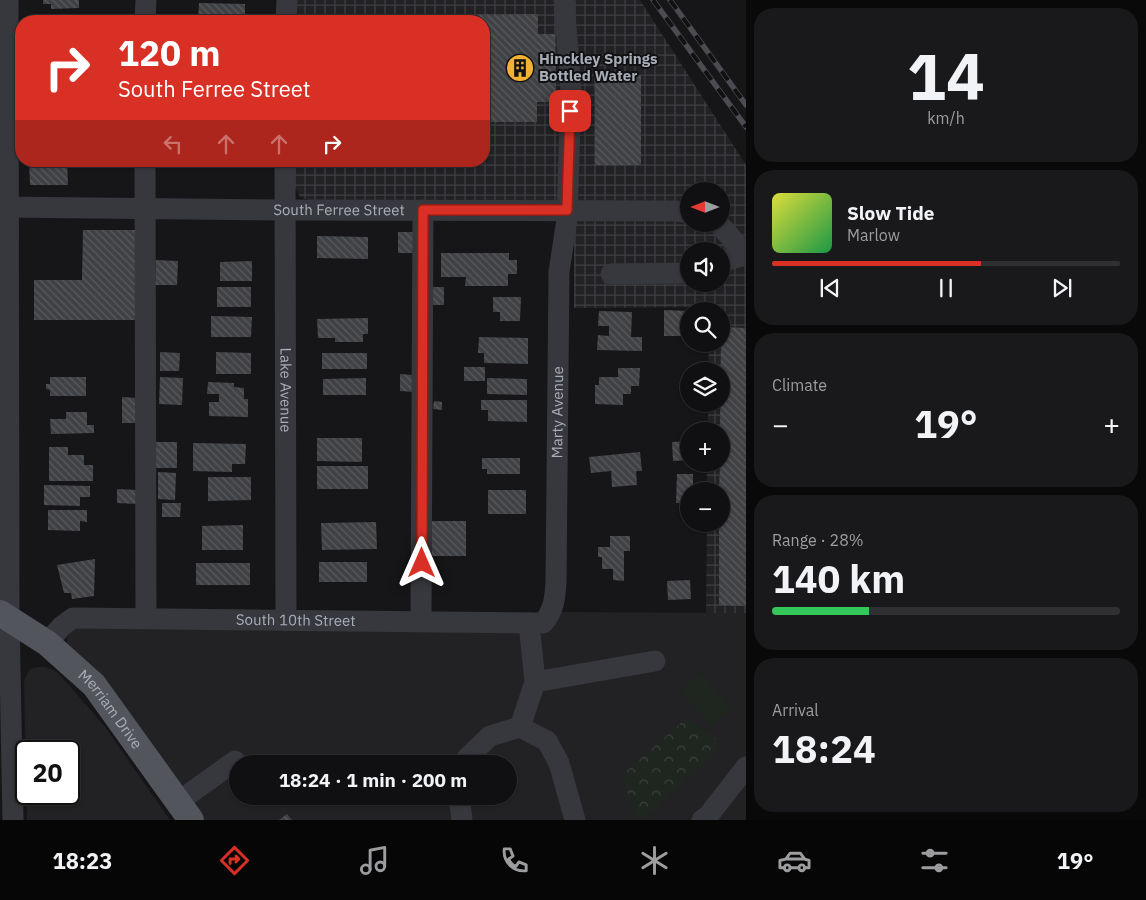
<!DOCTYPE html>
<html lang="en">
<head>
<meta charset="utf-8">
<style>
	:root { --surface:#101012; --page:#19191b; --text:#f1f3f6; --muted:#9c9d9f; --line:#303032; --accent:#d93025 }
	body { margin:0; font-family:"IBM Plex Sans",sans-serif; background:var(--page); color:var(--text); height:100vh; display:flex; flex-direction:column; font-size:19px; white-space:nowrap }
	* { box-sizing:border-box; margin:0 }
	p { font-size:16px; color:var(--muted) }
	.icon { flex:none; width:28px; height:28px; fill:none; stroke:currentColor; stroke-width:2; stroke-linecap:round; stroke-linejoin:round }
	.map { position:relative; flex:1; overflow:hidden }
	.panel { display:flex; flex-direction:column; gap:8px; padding:8px; background:#09090a; width:400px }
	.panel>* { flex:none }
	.top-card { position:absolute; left:15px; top:15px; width:475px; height:152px; border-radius:20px; box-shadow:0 1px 4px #0004,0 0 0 1px var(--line); background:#d93025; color:#fff; overflow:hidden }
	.needle { width:32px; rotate:270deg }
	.buttons { position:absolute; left:680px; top:182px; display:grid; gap:10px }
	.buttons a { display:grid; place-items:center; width:50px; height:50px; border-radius:50%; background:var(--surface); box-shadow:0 1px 4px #0004,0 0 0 1px var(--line); font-size:25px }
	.speed { position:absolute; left:15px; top:740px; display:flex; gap:10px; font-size:25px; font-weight:700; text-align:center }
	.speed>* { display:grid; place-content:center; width:65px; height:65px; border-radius:50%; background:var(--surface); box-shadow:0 1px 4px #0004,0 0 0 1px var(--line); line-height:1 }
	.speed .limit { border:2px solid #111; border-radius:8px; background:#fff; color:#111 }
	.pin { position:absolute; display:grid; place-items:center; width:42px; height:42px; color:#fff; margin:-21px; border-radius:10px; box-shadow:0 2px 8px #0006 }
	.me { position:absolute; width:55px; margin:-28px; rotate:0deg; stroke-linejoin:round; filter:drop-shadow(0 0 4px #0008) }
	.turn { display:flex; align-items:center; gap:18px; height:105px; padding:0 20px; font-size:22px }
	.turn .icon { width:65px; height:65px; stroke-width:2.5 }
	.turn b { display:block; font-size:35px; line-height:42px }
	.lanes { display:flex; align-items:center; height:48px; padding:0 20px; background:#0003; justify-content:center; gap:25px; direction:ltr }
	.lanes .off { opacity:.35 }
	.big { font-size:38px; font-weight:800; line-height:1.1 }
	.panel .widget { flex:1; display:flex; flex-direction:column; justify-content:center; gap:8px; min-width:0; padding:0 18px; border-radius:20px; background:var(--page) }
	.panel .dial { align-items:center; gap:0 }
	.dial b { font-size:65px; line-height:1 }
	.song { display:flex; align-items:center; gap:15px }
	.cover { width:60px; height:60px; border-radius:8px; background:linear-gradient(135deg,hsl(60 70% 55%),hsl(140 70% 35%)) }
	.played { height:5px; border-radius:2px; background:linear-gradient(90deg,var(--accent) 60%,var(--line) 60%) }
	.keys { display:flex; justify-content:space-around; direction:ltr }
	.heat { display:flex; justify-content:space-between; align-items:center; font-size:28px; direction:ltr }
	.charge { height:8px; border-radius:4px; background:linear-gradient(90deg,#34c759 28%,var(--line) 0) }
	.trip { position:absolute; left:229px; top:755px; width:288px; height:50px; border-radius:25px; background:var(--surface); box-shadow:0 1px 4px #0004,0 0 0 1px var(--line); font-weight:800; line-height:50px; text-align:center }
	.menu { display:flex; height:80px; justify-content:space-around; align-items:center; background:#060607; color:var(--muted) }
	.menu .icon { width:35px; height:35px }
	.menu .current { color:var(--accent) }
	.menu b { font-size:22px; color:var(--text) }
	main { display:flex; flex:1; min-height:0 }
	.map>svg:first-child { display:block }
</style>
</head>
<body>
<main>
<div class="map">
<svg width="746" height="820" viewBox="0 0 746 820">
	<defs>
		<pattern id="industrial-grid" width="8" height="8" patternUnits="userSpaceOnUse" patternTransform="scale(1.25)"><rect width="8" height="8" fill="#222225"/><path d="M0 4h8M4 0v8" fill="none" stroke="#3f3f43"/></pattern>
		<pattern id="park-crowns" width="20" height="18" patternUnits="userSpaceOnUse" patternTransform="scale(1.25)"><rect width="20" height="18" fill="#1e261f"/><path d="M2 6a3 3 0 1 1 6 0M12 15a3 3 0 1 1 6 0" fill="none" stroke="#3c433d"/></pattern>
		<pattern id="building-back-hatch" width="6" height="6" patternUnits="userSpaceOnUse" patternTransform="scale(1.25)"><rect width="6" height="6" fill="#404145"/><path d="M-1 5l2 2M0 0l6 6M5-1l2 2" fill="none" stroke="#595a5e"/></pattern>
	</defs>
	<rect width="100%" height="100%" fill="#161618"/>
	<path fill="#222225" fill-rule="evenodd" d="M560,612L746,613V820H198L67,645V638L70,632L77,628ZM238,764H508V796H238Z
		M37,667H45L54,670L70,686L105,727L170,820H27V794H69V751H26V770L24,681L29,670Z"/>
	<path fill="url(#industrial-grid)" fill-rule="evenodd" d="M295,0H640L746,165V613H706L707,524H721V491H707V464H721V431H708V404H721V371H708L709,344H721V311H709L708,307L574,308V201H311L300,197L295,188V161H484V21H295ZM689,191H721V224H689ZM689,251H721V284H689Z"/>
	<path fill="#1e261f" d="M701,672L731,708L710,726L681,690Z"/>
	<path fill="url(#park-crowns)" d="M687,718L719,741L717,751L646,816L639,818C627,806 631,792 621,776Z"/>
	<path fill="url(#building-back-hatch)" d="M43,0H79V8L51,9V4H43Z
		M199,3L245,4V21H198Z
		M538,14V34H555L556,102H537V122H484V21H326V16Z
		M154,16H170V21H154Z
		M641,75V165H595V76Z
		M29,161H67L68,185H30Z
		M83,230H136V320H34V280H82Z
		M398,232H414V253H398Z
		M317,236L368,237V259L317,258Z
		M441,253H509V260H517V274H508V286H465L466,277H441Z
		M156,260L178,261L177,285H155Z
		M252,261V281H220V262Z
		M217,287H251V307H217Z
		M433,287H444V305H432Z
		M493,297H521L520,321H500V312H493Z
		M664,310L688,311V336H664Z
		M599,311L632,312L631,337H642V351L597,350L598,335L609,336V326H598Z
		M211,316L252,317L251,337H211Z
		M368,318V334H363V342H335V338H318L317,319Z
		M721,327L746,328V606L719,605V524H721V491H719L720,464H721V431H720Z
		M479,337L528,338V364L484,363V353H478Z
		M160,352L180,353L179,371H160Z
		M216,352L251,353V374H216Z
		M322,353H367V369H322Z
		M464,367H485V381H464Z
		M618,368H640L639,386H631V394H623V405L595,404V385H599V377H618Z
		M400,374L413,375V392L400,391Z
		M50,377H86V396H50V390L46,389V384H50Z
		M160,377L183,378L182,405L159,404Z
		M366,378V395H323V379Z
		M487,378L527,379V395L487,394Z
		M208,382L234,383V387L244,388V399H248V417L209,416V402H219V394H207Z
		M122,397L138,398V423H122Z
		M481,400H527V422L488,421V410H481Z
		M434,401L442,402V410L433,409Z
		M66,412H87V425H94V433L51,434L50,419H66Z
		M317,438H362V462L317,461Z
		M689,441V460L673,461L672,442Z
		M156,442H177V468H156Z
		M193,443L246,444L245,464H232V472L193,471Z
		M49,447H68V455H84V465H93V481H49Z
		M640,452L642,471H636L637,485L612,487L611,471L591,473L589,457Z
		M482,458H520V474H487V469H482Z
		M317,466H368V489H317Z
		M158,472L176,473L175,500L158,499Z
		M677,474H693V491H689V503H676Z
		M208,477H251V500L208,501Z
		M44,485L90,486V497H80V506L44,505Z
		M117,489L138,490L137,504L117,503Z
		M488,490H526V514H488Z
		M162,503H181L180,517H162Z
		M48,510H87V522L80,521V531L48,530Z
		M432,521H466V556H432Z
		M376,522L377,549L322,550L321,523Z
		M243,525V550H202V526Z
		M610,536H630V551H624V581L613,580V569H602V557H598V547H610Z
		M95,559L94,596L72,599L71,593H64L57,565Z
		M319,562H367V582H319Z
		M196,563H250V585H196Z
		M690,580L691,599L668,600L667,581Z
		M287,814L292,820H279Z"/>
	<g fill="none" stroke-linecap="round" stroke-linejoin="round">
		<g stroke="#37383d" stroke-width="21">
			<path d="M8,0L9,617L13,820"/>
			<path d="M145,21L146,0"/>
			<path d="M286,21L287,0"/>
			<path d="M145,161L146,618"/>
			<path id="s1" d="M285,161L286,619"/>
			<path id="s2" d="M0,207L284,210L677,211L689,213"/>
			<path d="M719,224L746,255"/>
			<path d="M721,262L745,255"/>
			<path d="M611,274L689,273"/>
			<path d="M421,621L423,210"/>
			<path id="s3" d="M47,643L62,626L73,618L543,623C554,611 555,598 556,582L559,272L567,219L571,91L564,0"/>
			<path d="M535,682L655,661"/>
			<path d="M520,727L535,682L529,623"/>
			<path d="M465,764L467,758L490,736L520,727L547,741L559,763L575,820"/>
			<path d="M459,796L462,820"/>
			<path d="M178,802L235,761"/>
			<path d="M702,820L708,816L746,767"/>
		</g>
		<path stroke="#53555c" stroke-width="26" id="s4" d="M0,613L47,643L94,685L191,820"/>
		<defs>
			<path id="rail" d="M653,0L746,127
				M670,0L746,105"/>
		</defs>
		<use href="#rail" stroke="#4a4c52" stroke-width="5.5"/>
		<use href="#rail" stroke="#111113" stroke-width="4" stroke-dasharray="11" stroke-linecap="butt"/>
	</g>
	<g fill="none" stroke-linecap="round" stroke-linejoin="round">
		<defs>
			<path id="route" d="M422,563L423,210H567L570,111"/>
		</defs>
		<use href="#route" stroke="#8d1f18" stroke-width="12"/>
		<use href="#route" stroke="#d93025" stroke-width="9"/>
	</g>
	<defs>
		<symbol id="building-disc" viewBox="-11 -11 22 22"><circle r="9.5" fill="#f2b134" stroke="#111113"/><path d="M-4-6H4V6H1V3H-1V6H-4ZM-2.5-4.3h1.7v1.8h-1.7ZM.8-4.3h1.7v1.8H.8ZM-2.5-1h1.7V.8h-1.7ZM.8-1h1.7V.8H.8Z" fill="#111"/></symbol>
	</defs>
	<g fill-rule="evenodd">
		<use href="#building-disc" x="504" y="52" width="32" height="32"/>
	</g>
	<g text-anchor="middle" stroke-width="4" stroke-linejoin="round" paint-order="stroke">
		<g font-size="15" font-weight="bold" fill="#a8adb8" stroke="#111113" text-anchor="start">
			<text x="539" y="64">Hinckley Springs<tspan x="539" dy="17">Bottled Water</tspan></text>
		</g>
		<g font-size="15" fill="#a8adb8" stroke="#111113">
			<text dy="5" stroke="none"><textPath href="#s2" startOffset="339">South Ferree Street</textPath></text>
			<text dy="5" stroke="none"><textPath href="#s1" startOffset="229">Lake Avenue</textPath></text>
			<text dy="5" stroke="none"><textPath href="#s3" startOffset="720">Marty Avenue</textPath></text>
			<text dy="5" stroke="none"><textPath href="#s3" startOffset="259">South 10th Street</textPath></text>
			<text dy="5" stroke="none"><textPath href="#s4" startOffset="148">Merriam Drive</textPath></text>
		</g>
	</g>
</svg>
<div class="buttons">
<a><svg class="needle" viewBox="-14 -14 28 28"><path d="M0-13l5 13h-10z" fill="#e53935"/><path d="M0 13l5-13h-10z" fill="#9c9d9f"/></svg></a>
<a><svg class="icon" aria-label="sound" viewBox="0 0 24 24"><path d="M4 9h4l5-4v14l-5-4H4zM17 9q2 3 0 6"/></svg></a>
<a><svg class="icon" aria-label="search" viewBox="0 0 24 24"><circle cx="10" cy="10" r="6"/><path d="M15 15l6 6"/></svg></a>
<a><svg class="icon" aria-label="layers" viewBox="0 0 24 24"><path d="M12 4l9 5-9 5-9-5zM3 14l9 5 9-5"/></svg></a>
<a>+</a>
<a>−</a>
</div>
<div class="speed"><div class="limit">20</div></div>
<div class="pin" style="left:570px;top:111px;background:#d93025"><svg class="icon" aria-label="arrive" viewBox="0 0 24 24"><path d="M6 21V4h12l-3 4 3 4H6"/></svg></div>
<svg class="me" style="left:422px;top:563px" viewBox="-20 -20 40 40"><path d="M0-17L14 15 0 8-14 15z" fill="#d93025" stroke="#fff" stroke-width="4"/></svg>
<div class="trip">18:24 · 1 min · 200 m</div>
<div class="top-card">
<div class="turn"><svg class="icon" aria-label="right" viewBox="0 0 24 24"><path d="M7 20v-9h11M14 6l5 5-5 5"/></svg><div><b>120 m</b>South Ferree Street</div></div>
<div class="lanes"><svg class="icon off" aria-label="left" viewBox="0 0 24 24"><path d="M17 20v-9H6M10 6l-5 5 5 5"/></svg><svg class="icon off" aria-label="ahead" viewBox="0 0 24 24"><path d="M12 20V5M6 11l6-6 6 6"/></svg><svg class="icon off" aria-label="ahead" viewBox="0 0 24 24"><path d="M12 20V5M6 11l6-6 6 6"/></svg><svg class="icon" aria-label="right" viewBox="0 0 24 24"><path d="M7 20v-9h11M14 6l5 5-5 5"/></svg></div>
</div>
</div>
<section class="panel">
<div class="widget dial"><b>14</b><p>km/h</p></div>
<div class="widget">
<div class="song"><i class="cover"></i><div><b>Slow Tide</b><p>Marlow</p></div></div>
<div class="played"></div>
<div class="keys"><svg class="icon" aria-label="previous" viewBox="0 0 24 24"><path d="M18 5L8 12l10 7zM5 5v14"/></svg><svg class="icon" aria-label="pause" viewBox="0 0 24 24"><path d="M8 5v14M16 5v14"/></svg><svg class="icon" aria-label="next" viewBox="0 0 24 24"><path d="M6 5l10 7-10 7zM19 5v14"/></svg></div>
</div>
<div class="widget"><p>Climate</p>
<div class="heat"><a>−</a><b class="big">19°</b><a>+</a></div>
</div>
<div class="widget"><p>Range · 28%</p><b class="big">140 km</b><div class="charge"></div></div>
<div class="widget"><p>Arrival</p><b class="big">18:24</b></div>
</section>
</main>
<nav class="menu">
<b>18:23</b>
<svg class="icon current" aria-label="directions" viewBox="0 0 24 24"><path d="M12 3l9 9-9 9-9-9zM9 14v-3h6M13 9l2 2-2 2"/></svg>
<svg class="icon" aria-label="music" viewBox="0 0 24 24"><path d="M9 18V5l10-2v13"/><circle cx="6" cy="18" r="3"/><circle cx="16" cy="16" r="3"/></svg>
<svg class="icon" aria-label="phone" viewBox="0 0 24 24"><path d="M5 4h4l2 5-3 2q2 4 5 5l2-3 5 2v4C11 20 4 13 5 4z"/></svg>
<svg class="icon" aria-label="climate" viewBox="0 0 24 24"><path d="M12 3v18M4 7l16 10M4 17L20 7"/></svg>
<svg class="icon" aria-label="car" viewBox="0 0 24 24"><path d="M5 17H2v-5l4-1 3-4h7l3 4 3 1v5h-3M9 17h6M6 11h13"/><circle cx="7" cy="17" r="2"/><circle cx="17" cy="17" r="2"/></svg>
<svg class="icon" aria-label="filters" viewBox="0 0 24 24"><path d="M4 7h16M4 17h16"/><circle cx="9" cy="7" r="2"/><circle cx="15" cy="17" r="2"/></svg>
<b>19°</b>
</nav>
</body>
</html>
